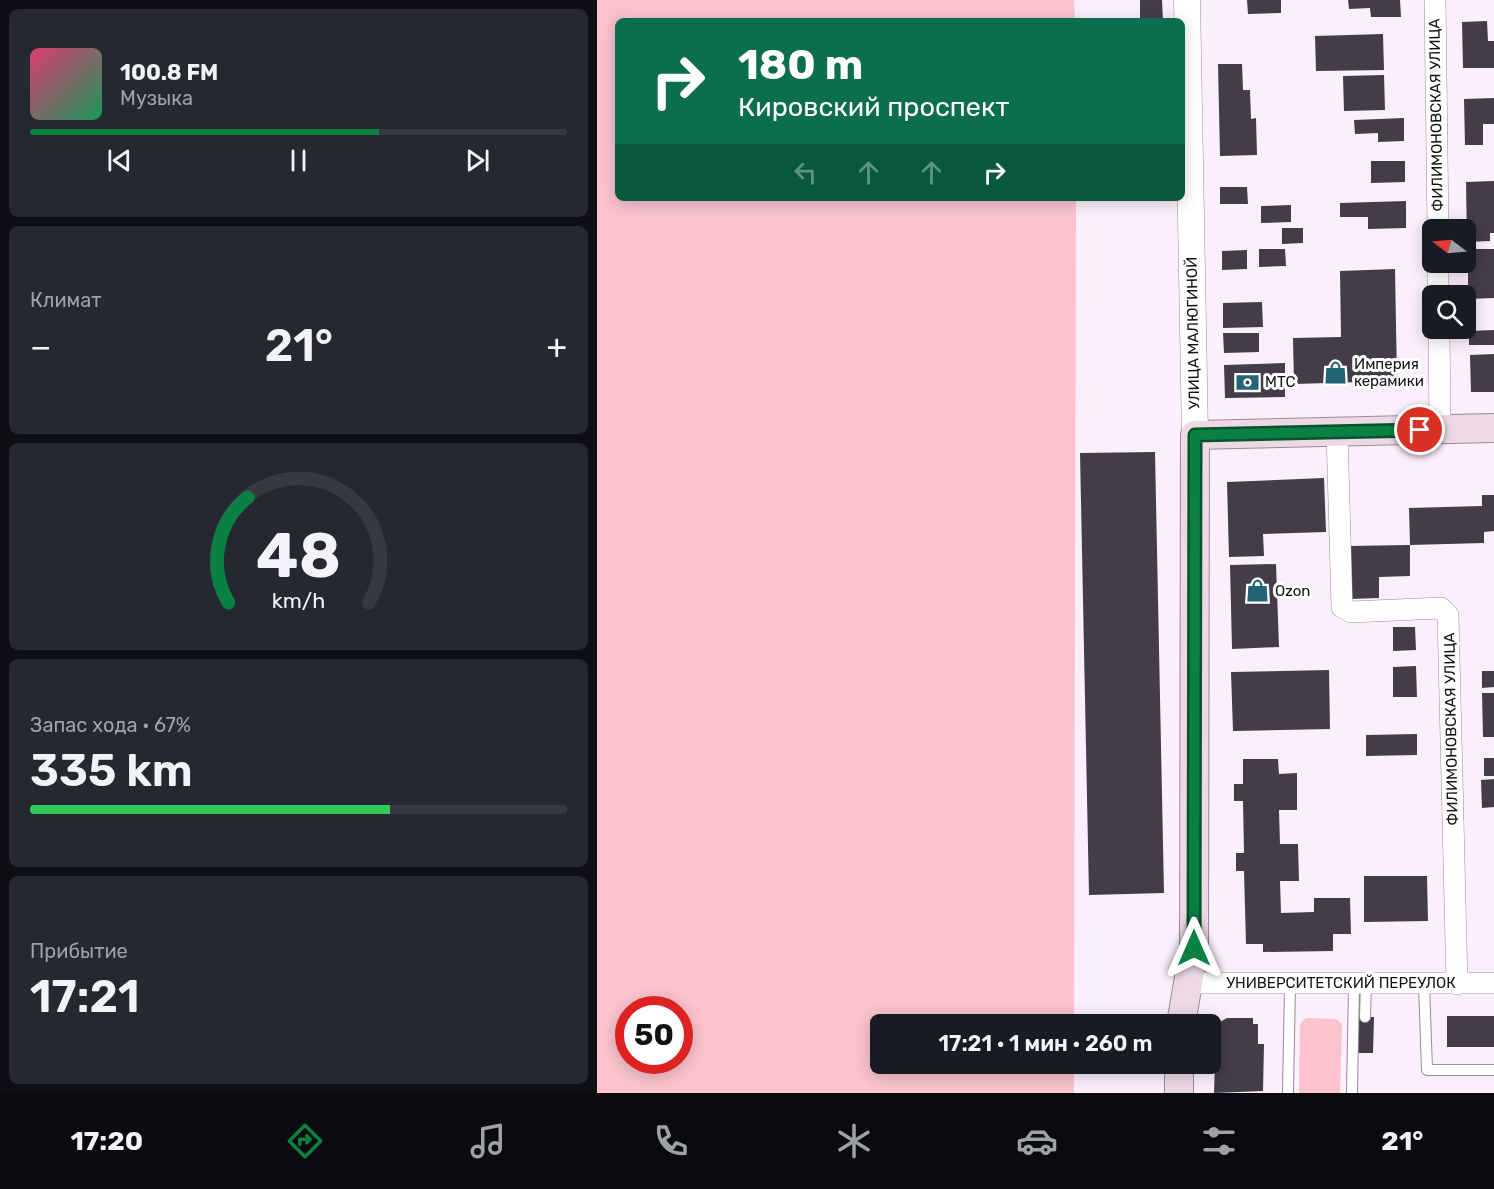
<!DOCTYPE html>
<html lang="ru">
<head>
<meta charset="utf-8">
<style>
	:root { --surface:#171b24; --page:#242831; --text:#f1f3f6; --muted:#9ea1a6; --line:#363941; --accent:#0b8043 }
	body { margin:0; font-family:Rubik,sans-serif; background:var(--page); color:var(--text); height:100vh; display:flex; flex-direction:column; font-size:22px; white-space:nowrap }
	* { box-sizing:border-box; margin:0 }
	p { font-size:20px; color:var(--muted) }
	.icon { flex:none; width:33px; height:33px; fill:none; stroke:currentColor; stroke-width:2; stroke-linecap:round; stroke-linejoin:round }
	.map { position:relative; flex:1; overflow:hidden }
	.details { display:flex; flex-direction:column; gap:9px; padding:9px; background:#0d0f14; width:597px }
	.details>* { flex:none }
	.hud { position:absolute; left:18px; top:18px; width:570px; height:183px; border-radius:9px; box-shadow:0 3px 15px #0003; background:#0b6e4f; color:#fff; overflow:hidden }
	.needle { width:39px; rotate:286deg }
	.tools { position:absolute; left:825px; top:219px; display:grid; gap:12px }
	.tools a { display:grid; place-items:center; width:54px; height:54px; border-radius:9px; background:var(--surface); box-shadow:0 3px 15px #0003; font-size:30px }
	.speed { position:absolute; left:18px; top:996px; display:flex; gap:12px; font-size:30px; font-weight:700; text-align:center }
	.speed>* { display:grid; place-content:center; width:78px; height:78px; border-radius:50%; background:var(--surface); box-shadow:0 3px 15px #0003; line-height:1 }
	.speed .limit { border:9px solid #d22; background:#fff; color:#111 }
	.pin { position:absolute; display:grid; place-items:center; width:51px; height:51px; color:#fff; margin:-26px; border:3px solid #fff; border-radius:50%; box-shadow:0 2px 6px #0007 }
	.me { position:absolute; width:66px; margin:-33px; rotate:0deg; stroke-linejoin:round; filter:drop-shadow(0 0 4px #0008) }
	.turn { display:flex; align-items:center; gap:21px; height:126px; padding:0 24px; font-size:27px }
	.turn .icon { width:78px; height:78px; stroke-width:2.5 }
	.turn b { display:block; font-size:42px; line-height:51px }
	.lanes { display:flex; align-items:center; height:57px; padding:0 24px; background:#0003; justify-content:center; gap:30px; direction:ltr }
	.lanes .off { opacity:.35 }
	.big { font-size:45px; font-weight:600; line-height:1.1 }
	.details .tile { flex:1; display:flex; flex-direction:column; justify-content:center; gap:9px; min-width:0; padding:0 21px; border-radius:9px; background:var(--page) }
	.details .dial { align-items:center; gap:0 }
	.dial svg { height:156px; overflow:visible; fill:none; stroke:var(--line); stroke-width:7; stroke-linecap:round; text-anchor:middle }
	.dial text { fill:var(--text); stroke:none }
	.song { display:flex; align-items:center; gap:18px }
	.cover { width:72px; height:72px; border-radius:9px; background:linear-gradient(135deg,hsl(340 70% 55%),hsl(150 70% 35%)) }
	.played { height:6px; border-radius:3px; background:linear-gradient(90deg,var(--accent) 65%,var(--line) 65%) }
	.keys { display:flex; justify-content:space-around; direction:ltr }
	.heat { display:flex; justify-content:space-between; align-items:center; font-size:33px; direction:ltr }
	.charge { height:9px; border-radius:4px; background:linear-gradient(90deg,#34c759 67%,var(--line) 0) }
	.trip { position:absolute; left:273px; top:1014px; width:351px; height:60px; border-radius:9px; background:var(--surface); box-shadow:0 3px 15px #0003; font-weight:600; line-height:60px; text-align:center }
	.dock { display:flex; height:96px; justify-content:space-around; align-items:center; background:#090b0e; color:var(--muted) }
	.dock .icon { width:42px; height:42px }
	.dock .on { color:var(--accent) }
	.dock b { font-size:27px; color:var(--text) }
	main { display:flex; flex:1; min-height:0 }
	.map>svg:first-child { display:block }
</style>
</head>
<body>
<main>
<section class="details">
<div class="tile">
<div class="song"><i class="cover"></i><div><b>100.8 FM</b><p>Музыка</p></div></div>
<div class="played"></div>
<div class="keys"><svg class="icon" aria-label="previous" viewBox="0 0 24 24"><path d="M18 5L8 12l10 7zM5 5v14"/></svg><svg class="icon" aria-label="pause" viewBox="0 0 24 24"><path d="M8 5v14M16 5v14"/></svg><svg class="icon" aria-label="next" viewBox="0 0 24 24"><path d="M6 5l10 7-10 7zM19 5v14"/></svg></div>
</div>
<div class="tile"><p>Климат</p>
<div class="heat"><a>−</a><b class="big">21°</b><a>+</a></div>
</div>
<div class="tile dial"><svg viewBox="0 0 100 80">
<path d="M14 69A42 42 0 1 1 86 69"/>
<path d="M14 69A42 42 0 0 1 24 15" stroke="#0b8043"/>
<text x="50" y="56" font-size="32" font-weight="700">48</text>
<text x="50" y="72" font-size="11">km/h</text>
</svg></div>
<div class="tile"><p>Запас хода · 67%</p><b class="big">335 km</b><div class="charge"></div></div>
<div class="tile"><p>Прибытие</p><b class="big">17:21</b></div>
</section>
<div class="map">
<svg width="897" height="1093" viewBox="0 0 897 1093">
	<rect width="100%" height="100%" fill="#fbeffb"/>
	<path fill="#fac3cd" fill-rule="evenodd" d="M0,0H477L478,21H21V198H479L477,1024H284V1064H477V1093H0ZM32,1010H82V1060H32Z
		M710,1018L739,1019L745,1024L743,1093H703L702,1091L703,1024L706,1020Z"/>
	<path fill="#423d49" d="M543,0H565L566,21H543Z
		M650,0H684V13L651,14Z
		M751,0H803L804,17H774L773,8L752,9Z
		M890,21L891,41H897V68H866L865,22Z
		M786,34L787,70L719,71L718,36Z
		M621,64H645L646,90H653L654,119L659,118L660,155L623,156Z
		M787,75L788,110L747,111L746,76Z
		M897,98V124H886V145H868L867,99Z
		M807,118V141L781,142V133L758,134L757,120Z
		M774,161H808V182L774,183Z
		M897,181V233H893V241L870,242L869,182Z
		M623,187H650L651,204H623Z
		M809,201V228L771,229V217H743V203Z
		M694,205V222L664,223V206Z
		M685,228H706V243L685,244Z
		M662,249H688L689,266L662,267Z
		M871,249H897V298L871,299Z
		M650,250V269L625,270V251Z
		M798,269L800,381L697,384L696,338L744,337L743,271Z
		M665,302L666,327L626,328V303Z
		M897,330V345H872V331Z
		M626,333H662V352L627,353Z
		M897,354V392H874L873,355Z
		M688,363V397L628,398L627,365Z
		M558,452L567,893L492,895L483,453Z
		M727,478L729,532L666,534L667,556L632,557L630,482Z
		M885,495H897V531L887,532V543L813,545L812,508L885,506Z
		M813,545V576L782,577V598L752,599L751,546Z
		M679,564L682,647L635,649L633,565Z
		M796,627H818L819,650L796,651Z
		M819,666L820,697H796V667Z
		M732,670L733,729L636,731L634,672Z
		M885,671H897V687L885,688Z
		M885,693H897V737H886Z
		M820,734V755L769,756V735Z
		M887,758H897V776H887Z
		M646,759H681L682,774L700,773V810H682L683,844H701L702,881H683L684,913L717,912V898H753L754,934H736V951L666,952V944H649L647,871H639V853H647L646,801H637V784H646Z
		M897,779V807L885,808L884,780Z
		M767,876H830L831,921L767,922Z
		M850,1016H897V1047H850Z
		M760,1017H777L776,1053H759Z
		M630,1018H656V1024H661V1044H667L666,1091L617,1093L619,1028L621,1023Z"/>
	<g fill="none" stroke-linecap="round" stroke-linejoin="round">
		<defs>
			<path id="service" d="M827,984L830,1070H897
				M768,1017L769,984
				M691,1093L693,984
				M755,1093L757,984"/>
			<path id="minor" d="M838,0L841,230
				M841,262V296
				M842,328L843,430
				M740,432L745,607L754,612L844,608L851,615L860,984
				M591,983H897"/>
			<path id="tertiary" d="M590,0L598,435"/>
			<path id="secondary" d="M584,1024L597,948L598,435L897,428
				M582,1093V1064"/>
		</defs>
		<use href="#service" stroke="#978c97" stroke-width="12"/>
		<use href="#minor" stroke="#978c97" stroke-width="22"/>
		<use href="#tertiary" stroke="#978c97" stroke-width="27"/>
		<use href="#secondary" stroke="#978c97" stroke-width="30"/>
		<use href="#service" stroke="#fff" stroke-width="10"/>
		<use href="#minor" stroke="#fff" stroke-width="21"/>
		<use href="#tertiary" stroke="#fff" stroke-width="26"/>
		<use href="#secondary" stroke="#edd9e4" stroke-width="28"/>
	</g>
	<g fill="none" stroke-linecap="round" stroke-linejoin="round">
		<defs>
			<path id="route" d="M597,948L598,435L823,430"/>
		</defs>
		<use href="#route" stroke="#07532c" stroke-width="15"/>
		<use href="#route" stroke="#0b8043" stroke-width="10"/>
	</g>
	<defs>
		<symbol id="shop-bare" viewBox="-9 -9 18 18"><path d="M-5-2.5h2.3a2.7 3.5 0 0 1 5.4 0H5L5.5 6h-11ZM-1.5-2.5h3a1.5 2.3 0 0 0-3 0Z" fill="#226578" stroke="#fff" stroke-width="2.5" paint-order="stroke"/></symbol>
		<symbol id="bank-bare" viewBox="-9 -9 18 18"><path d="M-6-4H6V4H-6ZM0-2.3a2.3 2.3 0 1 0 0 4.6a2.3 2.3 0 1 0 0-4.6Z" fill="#226578" stroke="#fff" stroke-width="2.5" paint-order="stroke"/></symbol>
	</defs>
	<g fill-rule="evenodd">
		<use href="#shop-bare" x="722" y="356" width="33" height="33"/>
		<use href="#bank-bare" x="634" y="366" width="33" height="33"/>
		<use href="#shop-bare" x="644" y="574" width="33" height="33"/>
	</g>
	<g text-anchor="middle" stroke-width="6" stroke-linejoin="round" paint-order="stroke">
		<g font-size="15" fill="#161216" stroke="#fff">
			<text transform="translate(839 115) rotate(-91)" y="5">ФИЛИМОНОВСКАЯ УЛИЦА</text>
			<text transform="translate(596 333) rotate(-91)" y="5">УЛИЦА МАЛЮГИНОЙ</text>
			<text transform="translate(854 729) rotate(-91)" y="5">ФИЛИМОНОВСКАЯ УЛИЦА</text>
			<text x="744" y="988">УНИВЕРСИТЕТСКИЙ ПЕРЕУЛОК</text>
		</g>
		<g font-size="15" fill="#161216" stroke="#fff" text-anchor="start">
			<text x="757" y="369">Империя<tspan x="757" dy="17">керамики</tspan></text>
			<text x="668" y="387">МТС</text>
			<text x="678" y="596">Ozon</text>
		</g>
	</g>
</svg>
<div class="tools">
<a><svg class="needle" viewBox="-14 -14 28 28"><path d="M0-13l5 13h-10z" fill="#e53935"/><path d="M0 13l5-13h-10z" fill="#9ea1a6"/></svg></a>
<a><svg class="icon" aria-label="search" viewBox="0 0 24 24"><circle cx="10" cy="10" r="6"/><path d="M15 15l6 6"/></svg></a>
</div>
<div class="speed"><div class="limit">50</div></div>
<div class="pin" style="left:823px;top:430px;background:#d93025"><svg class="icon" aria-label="arrive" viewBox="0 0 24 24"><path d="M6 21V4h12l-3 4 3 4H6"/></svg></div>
<svg class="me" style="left:597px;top:948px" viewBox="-20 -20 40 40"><path d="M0-17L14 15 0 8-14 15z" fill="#0b8043" stroke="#fff" stroke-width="4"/></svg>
<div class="trip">17:21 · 1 мин · 260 m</div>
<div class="hud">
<div class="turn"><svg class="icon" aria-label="right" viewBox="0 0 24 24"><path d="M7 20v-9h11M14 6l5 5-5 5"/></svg><div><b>180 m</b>Кировский проспект</div></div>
<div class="lanes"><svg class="icon off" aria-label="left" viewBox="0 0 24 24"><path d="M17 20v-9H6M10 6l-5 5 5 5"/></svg><svg class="icon off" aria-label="ahead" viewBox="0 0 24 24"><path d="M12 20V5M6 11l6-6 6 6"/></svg><svg class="icon off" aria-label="ahead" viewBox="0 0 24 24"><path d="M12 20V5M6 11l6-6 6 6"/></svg><svg class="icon" aria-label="right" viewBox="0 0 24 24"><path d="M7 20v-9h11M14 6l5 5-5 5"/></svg></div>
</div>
</div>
</main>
<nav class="dock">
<b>17:20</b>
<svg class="icon on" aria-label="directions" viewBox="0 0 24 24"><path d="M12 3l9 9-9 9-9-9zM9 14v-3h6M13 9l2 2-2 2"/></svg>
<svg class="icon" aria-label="music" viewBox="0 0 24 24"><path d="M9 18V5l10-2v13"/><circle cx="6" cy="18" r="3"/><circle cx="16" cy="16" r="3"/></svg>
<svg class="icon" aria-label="phone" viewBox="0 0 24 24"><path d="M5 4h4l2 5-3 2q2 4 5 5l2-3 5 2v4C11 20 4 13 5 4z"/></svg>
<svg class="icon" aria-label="climate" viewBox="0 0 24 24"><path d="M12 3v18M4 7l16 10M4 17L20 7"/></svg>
<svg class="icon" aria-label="car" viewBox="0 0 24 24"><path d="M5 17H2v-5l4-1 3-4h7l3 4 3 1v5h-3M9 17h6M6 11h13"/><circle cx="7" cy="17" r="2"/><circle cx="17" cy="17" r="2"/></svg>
<svg class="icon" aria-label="filters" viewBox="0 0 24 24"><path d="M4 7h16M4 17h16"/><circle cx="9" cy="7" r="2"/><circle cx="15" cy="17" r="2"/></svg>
<b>21°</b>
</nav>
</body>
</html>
